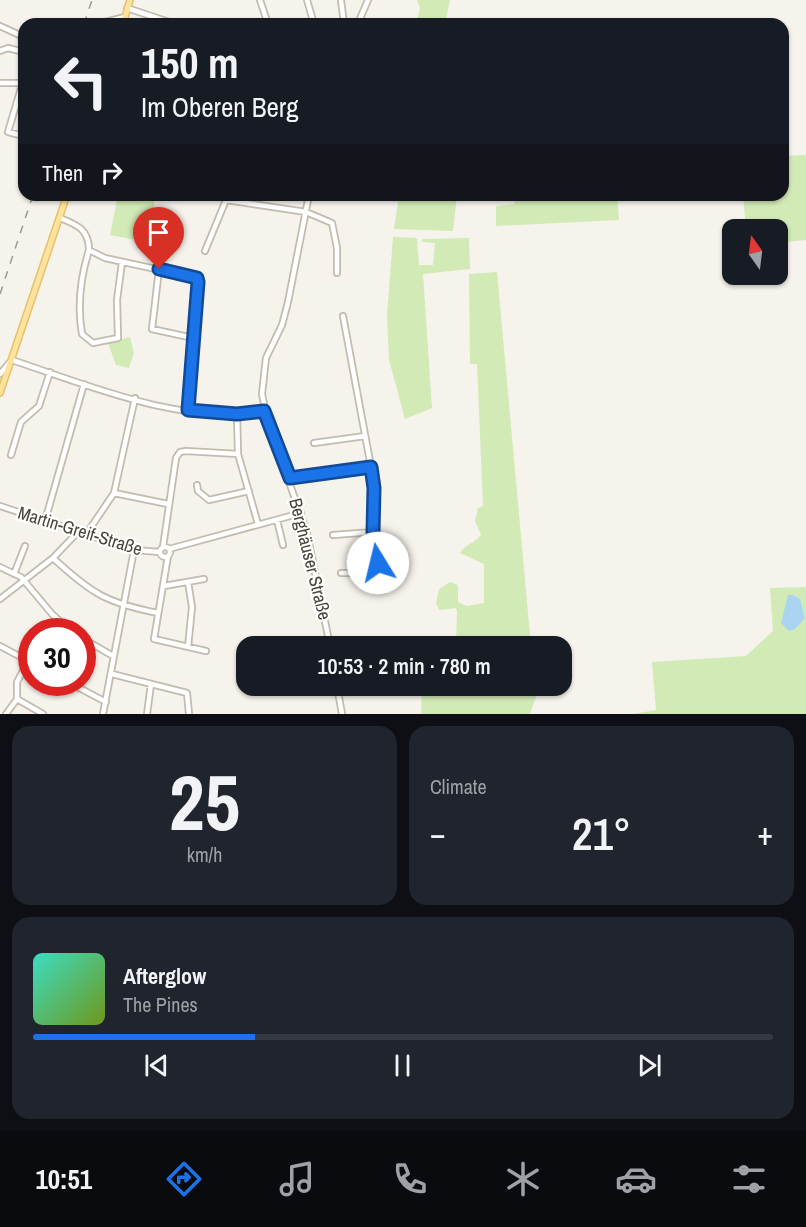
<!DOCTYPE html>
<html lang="en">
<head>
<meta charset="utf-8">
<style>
	:root { --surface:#171b24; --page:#20242c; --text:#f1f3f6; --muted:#9ea1a6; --line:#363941; --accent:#1a73e8 }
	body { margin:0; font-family:"Archivo Narrow",sans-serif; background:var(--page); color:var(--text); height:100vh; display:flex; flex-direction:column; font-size:22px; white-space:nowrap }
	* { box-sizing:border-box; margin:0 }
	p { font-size:20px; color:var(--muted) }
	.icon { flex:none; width:33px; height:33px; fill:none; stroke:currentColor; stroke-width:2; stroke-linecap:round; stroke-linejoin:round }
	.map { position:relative; height:714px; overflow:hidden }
	.side { display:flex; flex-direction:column; gap:12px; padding:12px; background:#0d0f14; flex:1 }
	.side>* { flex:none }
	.hud { position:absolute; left:18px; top:18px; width:771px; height:183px; border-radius:18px; box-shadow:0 2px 4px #0004; background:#171b24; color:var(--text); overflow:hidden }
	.needle { width:39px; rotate:346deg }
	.fabs { position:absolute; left:722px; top:219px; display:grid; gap:12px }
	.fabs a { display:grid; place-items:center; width:66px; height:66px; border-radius:12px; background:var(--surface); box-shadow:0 2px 4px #0004; font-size:30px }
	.speed { position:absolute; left:18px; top:618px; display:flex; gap:12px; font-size:30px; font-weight:700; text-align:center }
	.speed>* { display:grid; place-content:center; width:78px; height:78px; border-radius:50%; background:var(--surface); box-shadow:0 2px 4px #0004; line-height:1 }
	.speed .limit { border:9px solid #d22; background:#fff; color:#111 }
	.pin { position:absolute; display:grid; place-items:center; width:51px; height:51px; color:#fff; margin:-62px -26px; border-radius:50% 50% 50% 0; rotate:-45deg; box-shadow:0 0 6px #0007 }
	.pin .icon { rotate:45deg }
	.me { position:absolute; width:66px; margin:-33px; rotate:351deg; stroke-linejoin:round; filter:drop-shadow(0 0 4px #0008) }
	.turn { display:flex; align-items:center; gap:21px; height:126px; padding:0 24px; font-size:27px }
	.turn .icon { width:78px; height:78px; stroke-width:2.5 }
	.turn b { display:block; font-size:42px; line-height:51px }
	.then { display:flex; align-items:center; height:57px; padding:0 24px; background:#0003; gap:12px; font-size:22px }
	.big { font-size:45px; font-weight:600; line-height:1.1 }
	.side .tile { flex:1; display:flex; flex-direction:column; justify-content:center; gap:9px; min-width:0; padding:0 21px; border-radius:18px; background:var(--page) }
	.side .dial { align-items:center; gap:0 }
	.dial b { font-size:78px; line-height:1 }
	.song { display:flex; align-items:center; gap:18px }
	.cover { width:72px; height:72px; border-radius:9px; background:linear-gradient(135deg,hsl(170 70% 55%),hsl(80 70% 35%)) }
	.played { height:6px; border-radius:3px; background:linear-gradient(90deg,var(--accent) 30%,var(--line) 30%) }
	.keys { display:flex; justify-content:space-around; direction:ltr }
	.heat { display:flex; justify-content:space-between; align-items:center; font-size:33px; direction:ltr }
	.side .tiles { flex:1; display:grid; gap:12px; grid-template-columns:1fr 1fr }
	.tile:last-child { grid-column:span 2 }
	.trip { position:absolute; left:236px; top:636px; width:336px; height:60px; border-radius:18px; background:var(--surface); box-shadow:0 2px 4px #0004; font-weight:600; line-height:60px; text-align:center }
	.tabs { display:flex; height:96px; justify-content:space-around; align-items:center; background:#090b0e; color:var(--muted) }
	.tabs .icon { width:42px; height:42px }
	.tabs .active { color:var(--accent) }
	.tabs b { font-size:27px; color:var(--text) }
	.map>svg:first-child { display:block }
</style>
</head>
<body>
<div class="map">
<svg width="806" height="714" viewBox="0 0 806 714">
	<rect width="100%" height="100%" fill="#f6f3ec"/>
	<path fill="#d2eab5" d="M417,0H450L445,24H416L420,8Z
		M806,155V240L777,243V230L746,229L743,195H783V156Z
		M118,195H156L146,242L110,235Z
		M399,195H457L453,231L394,229Z
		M517,195H617L619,220L496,226V206L514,204Z
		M393,237L417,238L419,265H433L435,243L422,242V239L469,238L470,269L423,274L432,408L405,419L389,360L387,315Z
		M497,272L531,646H456L457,611L456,608L439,610L436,603L439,589L450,582L458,585V602L467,606L484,603V564L460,553C465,544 474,544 481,535L475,521L478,508L483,506L477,364H470L469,274Z
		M130,337L134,353L129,368L116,365L108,343Z
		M806,587V714H633L656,710L652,662L746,656L773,631L770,588Z
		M422,686H449L458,689L461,686H535L536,697L530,714H421Z"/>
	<path fill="#a9d4f2" d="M788,595H793L800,599L805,618L795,629L789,631L781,623Z"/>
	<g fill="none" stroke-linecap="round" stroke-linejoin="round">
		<defs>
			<path id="minor" d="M260,0L268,24
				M307,0L314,24
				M341,0L344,24
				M127,8L175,24
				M97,24L125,17
				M350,24L359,21L368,0
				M0,26L24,37
				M0,51L8,48L24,52
				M24,78L8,132L24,136
				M0,83H22
				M227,195L226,200L306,212L332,223L337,248V273
				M309,195L288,302L282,325L266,358L262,394L267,419L307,533L330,646
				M60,218C78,225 89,230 89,250L105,258L197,278L188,410
				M89,250C80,279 77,305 82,334L93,343L118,338L117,300L122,262
				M205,251L226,200
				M159,269L152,329L193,338
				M12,360C87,385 184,426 264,411
				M0,374L10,362
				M237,414L238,454
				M314,443L365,436
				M11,455L21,422L39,406L50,372
				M371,467L374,488L373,532
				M290,478L371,467L343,316
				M197,485L198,491L209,500L249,491
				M114,493L168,504
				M0,506L134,550L160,552
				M277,520L283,545
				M45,521L84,384
				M87,533L114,493L135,398
				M333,535L373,532L378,557L374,569L365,573H341
				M163,547L176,458L180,452L186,451L238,454L258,524
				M160 552a5 5 0 1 1 10 0a5 5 0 1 1-10 0Z
				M169,549L301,513
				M168,556L154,639L206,651
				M53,558C91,593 106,603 158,613
				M0,567L21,577L52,614L72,632
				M14,574L25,546
				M164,586L204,579
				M0,599L53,558L77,533
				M82,638L113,656
				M0,646L32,663
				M188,647L192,607L188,582
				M28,661L17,682V699L43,714
				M112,674L187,693L189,714
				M68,682L106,702
				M337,686L342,714
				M6,714L17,699
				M103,714L134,550
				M147,714L151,684"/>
			<path id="major" d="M123,24L130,0
				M0,393L67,195"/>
		</defs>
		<use href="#minor" stroke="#c2bbae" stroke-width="8"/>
		<use href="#major" stroke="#e6c16a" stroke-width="8"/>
		<use href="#minor" stroke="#fff" stroke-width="4.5"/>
		<use href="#major" stroke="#ffe39c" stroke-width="5"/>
		<path stroke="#9a9a9a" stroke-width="1.5" stroke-dasharray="8 8" stroke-linecap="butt" d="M84,24L92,0
			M0,294L33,195"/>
	</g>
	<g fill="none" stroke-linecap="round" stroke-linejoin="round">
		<defs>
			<path id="route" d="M159,269L197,278L198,282L188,410L237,414L264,411L290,478L371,467L374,488L373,532L378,563"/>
		</defs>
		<use href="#route" stroke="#114b97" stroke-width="15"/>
		<use href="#route" stroke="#1a73e8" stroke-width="10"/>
	</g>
	<g text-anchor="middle" stroke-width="4.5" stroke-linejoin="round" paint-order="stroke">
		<g font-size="18" fill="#4b4439" stroke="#fff">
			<text transform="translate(80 531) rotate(17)" y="6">Martin-Greif-Straße</text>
			<text transform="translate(310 559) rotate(76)" y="6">Berghäuser Straße</text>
		</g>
	</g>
</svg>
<div class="fabs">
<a><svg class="needle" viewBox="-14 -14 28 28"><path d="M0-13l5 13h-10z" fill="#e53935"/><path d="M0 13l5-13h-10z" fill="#9ea1a6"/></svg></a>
</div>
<div class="speed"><div class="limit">30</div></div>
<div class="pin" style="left:159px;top:269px;background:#d93025"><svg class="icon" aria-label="arrive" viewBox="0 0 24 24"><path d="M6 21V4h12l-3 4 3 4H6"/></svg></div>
<svg class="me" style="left:378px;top:563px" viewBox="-20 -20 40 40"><circle r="19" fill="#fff"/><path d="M0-13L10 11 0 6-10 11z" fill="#1a73e8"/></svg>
<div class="trip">10:53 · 2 min · 780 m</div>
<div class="hud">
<div class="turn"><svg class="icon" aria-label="left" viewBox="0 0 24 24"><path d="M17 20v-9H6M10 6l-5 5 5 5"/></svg><div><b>150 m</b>Im Oberen Berg</div></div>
<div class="then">Then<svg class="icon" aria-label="right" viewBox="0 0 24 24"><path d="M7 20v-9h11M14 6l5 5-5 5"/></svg></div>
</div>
</div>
<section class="side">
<div class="tiles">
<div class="tile dial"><b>25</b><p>km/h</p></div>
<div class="tile"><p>Climate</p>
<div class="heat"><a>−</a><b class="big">21°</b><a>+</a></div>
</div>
<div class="tile">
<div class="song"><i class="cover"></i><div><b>Afterglow</b><p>The Pines</p></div></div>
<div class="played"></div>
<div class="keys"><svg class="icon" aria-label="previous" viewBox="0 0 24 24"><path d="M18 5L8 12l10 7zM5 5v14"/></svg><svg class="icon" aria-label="pause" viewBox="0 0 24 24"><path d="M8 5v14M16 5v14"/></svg><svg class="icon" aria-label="next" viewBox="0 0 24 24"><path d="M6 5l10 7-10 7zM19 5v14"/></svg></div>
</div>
</div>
</section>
<nav class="tabs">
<b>10:51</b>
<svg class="icon active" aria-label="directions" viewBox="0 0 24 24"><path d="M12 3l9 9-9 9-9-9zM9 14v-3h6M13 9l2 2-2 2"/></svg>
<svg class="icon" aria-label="music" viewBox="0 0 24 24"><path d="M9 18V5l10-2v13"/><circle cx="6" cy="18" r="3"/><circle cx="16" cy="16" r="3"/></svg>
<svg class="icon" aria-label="phone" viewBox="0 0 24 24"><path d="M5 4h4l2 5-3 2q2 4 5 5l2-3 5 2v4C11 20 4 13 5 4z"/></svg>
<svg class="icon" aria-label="climate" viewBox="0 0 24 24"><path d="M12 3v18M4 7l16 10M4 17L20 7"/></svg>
<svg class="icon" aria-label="car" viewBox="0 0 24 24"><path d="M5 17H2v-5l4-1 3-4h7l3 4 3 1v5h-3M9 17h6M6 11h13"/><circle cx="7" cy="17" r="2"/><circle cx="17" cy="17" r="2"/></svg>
<svg class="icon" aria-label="filters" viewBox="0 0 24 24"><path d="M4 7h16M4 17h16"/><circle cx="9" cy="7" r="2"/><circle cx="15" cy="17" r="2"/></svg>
</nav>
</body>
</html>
